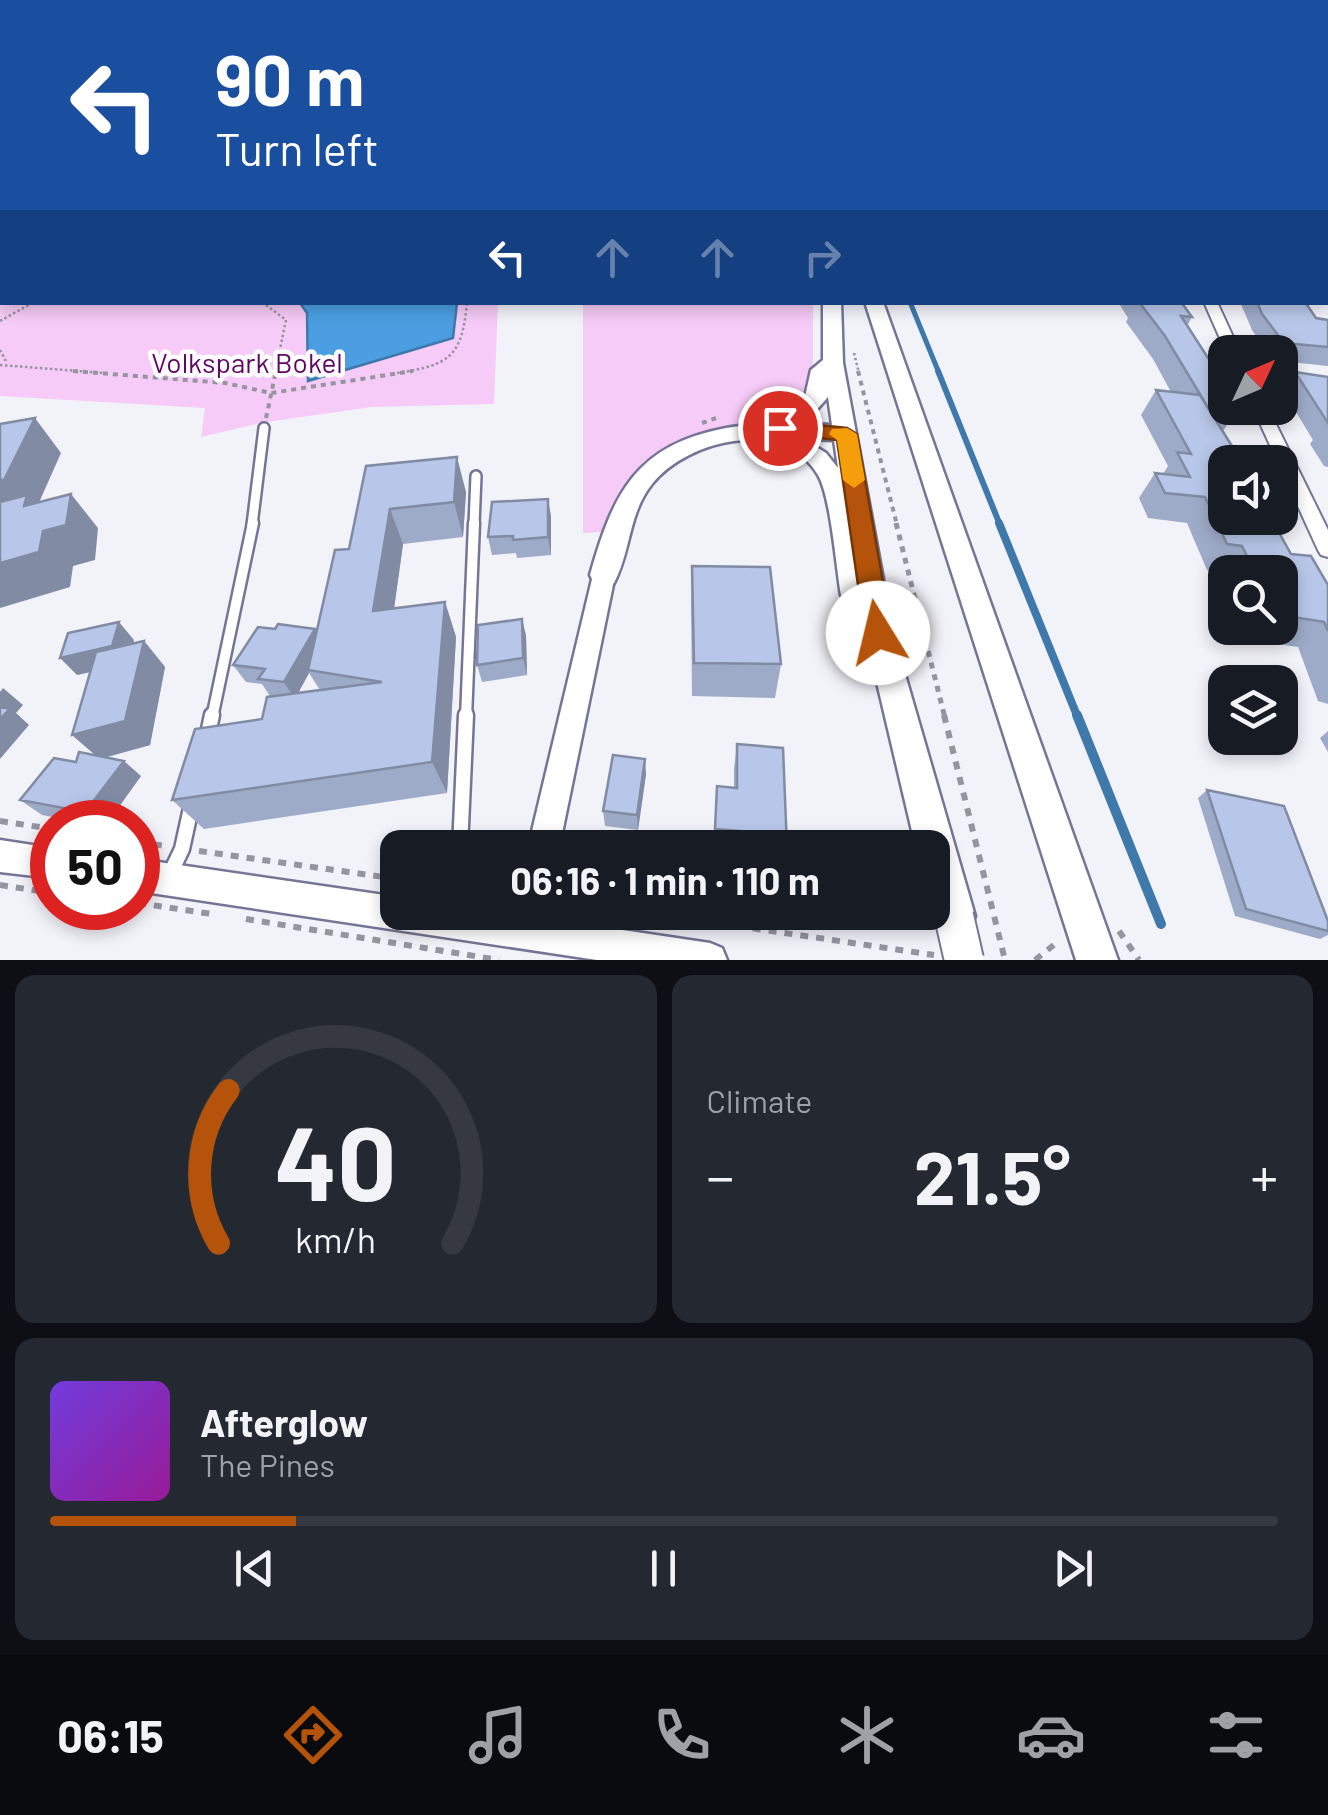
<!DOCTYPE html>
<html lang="en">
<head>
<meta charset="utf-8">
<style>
	:root { --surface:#171b24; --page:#242831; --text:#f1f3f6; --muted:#9ea1a6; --line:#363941; --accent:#b45309 }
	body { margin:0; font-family:Barlow,sans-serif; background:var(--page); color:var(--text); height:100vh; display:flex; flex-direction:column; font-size:38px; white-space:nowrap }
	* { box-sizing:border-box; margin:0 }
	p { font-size:32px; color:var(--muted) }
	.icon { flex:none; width:55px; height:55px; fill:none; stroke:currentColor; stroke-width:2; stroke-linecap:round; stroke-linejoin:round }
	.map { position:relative; height:960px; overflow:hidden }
	.panel { display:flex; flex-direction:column; gap:15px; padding:15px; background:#0d0f14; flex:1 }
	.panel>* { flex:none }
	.guide { position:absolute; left:0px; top:0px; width:1330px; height:305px; box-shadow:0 5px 15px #0003; background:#1a4fa0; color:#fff; overflow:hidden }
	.needle { width:65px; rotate:46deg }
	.tools { position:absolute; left:1208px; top:335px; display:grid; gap:20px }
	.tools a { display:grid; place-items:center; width:90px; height:90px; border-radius:20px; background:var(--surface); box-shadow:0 5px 15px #0003; font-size:50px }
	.speed { position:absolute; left:30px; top:800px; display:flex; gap:20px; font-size:50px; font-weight:700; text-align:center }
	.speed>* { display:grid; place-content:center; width:130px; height:130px; border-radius:50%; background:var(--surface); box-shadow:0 5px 15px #0003; line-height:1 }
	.speed .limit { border:15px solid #d22; background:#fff; color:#111 }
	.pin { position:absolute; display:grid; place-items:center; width:85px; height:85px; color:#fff; margin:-42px; border:5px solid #fff; border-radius:50%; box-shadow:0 2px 10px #0007 }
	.me { position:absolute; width:110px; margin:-55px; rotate:351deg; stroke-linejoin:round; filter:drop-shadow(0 0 8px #0008) }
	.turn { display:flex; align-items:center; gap:35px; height:210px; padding:0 50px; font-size:45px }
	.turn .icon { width:130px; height:130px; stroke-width:2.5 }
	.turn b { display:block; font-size:70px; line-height:85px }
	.lanes { display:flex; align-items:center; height:95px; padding:0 50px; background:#0003; justify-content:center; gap:50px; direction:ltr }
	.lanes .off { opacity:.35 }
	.big { font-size:75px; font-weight:700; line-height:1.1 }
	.panel .widget { flex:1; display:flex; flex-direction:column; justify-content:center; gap:15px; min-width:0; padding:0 35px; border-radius:20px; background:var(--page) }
	.panel .dial { align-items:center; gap:0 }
	.dial svg { height:260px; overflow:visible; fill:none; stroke:var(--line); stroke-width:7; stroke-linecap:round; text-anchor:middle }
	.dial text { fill:var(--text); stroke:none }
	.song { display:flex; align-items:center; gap:30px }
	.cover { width:120px; height:120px; border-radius:15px; background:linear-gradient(135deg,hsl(260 70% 55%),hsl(300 70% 35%)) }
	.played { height:10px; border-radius:5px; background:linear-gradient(90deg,var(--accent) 20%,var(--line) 20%) }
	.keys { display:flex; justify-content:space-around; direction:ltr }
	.heat { display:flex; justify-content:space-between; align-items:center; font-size:55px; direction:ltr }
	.panel .tiles { flex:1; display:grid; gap:15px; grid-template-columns:1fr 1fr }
	.widget:last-child { grid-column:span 2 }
	.trip { position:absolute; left:380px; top:830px; width:570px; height:100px; border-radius:20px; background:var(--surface); box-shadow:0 5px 15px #0003; font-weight:700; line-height:100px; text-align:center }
	.menu { display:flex; height:160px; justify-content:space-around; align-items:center; background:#090b0e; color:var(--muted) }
	.menu .icon { width:70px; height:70px }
	.menu .current { color:var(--accent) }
	.menu b { font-size:45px; color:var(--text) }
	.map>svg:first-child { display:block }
</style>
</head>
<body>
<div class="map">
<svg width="1328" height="960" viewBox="0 0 1328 960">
	<rect width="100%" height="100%" fill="#f2f2f9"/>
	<path fill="#f6cbf7" d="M0,199L2,302L300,303L307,313L308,380L453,339L457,303H498L494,404L371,407L260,423L201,437L205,408L0,396Z
		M583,303H813V393C792,416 773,420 744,426C669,441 631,459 602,532L583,533Z"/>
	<path fill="#4b9ee1" stroke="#3f79ac" stroke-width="2.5" d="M300,303H457L453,338L308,381L307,313Z"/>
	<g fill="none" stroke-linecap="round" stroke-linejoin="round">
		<path stroke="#3f79ac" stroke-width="5" d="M910,302L939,373"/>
		<path stroke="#3f79ac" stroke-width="6" d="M938,371L1000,525"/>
		<path stroke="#3f79ac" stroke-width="8" d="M999,523L1078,718"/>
		<path stroke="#3f79ac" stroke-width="10" d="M1077,715L1161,924"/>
		<defs>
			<path id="service-far2" d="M252,525L264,428
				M474,525L476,476"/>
			<path id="service-far1" d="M212,718L253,523
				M466,718L474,523"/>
			<path id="service" d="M208,734L212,715
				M460,848L466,715
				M170,874L182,849L191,808"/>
			<path id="minor" d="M1204,302H1217L1240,352H1226Z
				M1280,371L1328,379V389L1280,379Z
				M1253,408H1268L1328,530V557L1321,555L1318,550Z"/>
			<path id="tertiary" d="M604,566L612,569L615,575L559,848H528L593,575L596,569Z
				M0,840L52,848V878L0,872Z
				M138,859L398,897V912H502L710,943L722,948L727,960H597L138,891Z"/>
			<path id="secondary" d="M823,302H841L843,363L893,633L975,916L969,931L954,937L939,931L932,912V848H916L859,606L846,603L841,595C836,567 831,497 818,475C784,417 688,439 652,484C628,514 631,551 614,583L604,586L594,583L590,575C613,493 636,445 726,428C759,422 777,427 804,401L811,370L823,360ZM828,397L832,425L804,424ZM803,439L834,440L838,468L826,453Z
				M865,302H883L1118,960H1076Z"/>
		</defs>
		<use href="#service-far2" stroke="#767595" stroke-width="14"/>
		<use href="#service-far1" stroke="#767595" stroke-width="15"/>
		<use href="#service" stroke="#767595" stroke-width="19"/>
		<use href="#minor" stroke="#767595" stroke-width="4"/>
		<use href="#tertiary" stroke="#767595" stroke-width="5"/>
		<use href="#secondary" stroke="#767595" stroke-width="5"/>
		<path stroke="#95949f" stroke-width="2.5" stroke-dasharray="2.5 2.5" stroke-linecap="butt" d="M262,302L286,320L275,373
			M0,321L34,302
			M0,350L7,363
			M854,353L859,373
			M0,365L104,373
			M397,373C451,365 462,356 467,302"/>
		<path stroke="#95949f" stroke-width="4" stroke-dasharray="5 5" stroke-linecap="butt" d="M73,371L225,383L271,393L413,371
			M858,371L897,525
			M266,418L276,371
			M702,423L716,418"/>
		<path stroke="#95949f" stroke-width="5" stroke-dasharray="6 6" stroke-linecap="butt" d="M896,523L945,718"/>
		<path stroke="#95949f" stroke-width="6" stroke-dasharray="8 8" stroke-linecap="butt" d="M944,715L1005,960
			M0,821L52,829
			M138,842L165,846
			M199,851L398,879
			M0,885L52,893
			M138,903L212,914
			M642,912L934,955
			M246,919L499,960
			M1119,931L1139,960
			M1035,960L1060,940"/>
		<use href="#service-far2" stroke="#fff" stroke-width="9"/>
		<use href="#service-far1" stroke="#fff" stroke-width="10"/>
		<use href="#service" stroke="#fff" stroke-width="14"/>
		<use href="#minor" fill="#fff" fill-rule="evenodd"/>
		<use href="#tertiary" fill="#fff" fill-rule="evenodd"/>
		<use href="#secondary" fill="#fff" fill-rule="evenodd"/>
		<defs>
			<path id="secondary-bridge" d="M954,916L964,960"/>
		</defs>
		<use href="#secondary-bridge" stroke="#767595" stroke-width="42" stroke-linecap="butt"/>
		<use href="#secondary-bridge" stroke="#fff" stroke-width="38"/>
	</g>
	<path fill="#9eabc8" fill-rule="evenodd" d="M1118,302H1181L1192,317L1187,326L1208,358L1225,373V384L1223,387L1238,409L1223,431L1225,462V518L1291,554L1328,585V704L1318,701L1298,647L1252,640L1247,628H1280V572H1225V580L1221,572L1207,570L1187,523L1148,518L1139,498L1155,473L1163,474L1168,466L1141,415L1156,390L1171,392L1153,359L1126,322L1128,318Z
		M1240,302H1305L1316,318L1328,320V366L1280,361V352H1267L1252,330Z
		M1295,372L1328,377V467L1324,466L1310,444L1313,440L1282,389Z
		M366,466L466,492L463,537L403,544L394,608L445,602L456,637L447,793L204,829L172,800L262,719L270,696L262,684L246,682L233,665L275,629H315L317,632L349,549ZM309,673L320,690L298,693Z
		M548,499L551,517V555L517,558L516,553L492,555L488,537Z
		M692,566L781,664L775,698L692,696L691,601Z
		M522,619L526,636L527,675L482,682L477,665Z
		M134,640L133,644L144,641L165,667L150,745L106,757L141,776L108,822H80L42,815L20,800L76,762L95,755L72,735L90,672L77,675Z
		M1328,731V752L1320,738Z
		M737,744L787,848H713L717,786L734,788V768Z
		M646,774L638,830L605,826L603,811Z
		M1207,790L1328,921V935L1320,939L1235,916L1198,798Z"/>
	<path fill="#818ba3" d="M35,418L61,453L37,507L71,494L98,528L95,560L73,566L70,587L0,608V480Z
		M457,457L466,492L463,537L454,502Z
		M548,499L551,517V555L548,537Z
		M390,509L403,544L389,645L373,611Z
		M445,602L456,637L447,793L432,762Z
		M522,619L526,636L527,675L523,658Z
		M119,622L134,640L128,663L77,675L60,658Z
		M315,629L324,646L308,670L309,673L295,699L284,682Z
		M144,641L165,667L150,745L100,759L72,735Z
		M3,688L23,705L16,713L29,725L0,759V692Z
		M645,759L646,774L638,830L637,815Z
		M124,761L141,776L108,822H98L85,812Z"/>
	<path fill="#b8c7e9" stroke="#818ba3" stroke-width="2.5" d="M1139,302H1181L1192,317L1181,316L1208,358L1216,359L1225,373V378L1217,377L1225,389V407L1207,406L1165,336Z
		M1257,302H1305L1316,318L1328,320V347L1284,343L1262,314Z
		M1295,372L1328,377V423Z
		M1156,390L1200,395L1242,462H1225V518H1262L1264,521L1273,522L1291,554L1311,556L1328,585V631L1324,622L1280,615V572H1255L1242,546L1227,544L1205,497L1165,493L1155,473L1190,477L1177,452L1191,454Z
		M35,418L4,480H0V424Z
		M457,457L454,502L390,509L373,611L445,602L432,762L172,800L195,729L262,719L267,697L382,682L308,670L335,550L349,549L366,466Z
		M71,494L66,525L43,531L39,552L0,563V502L27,495L24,506Z
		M548,499V537L513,540V536L488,537L492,502Z
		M692,566L770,567L781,664L694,663Z
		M522,619L523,658L477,665L478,625Z
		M119,622L112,646L60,658L68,633Z
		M278,624L315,629L284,682L258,679L265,669L233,665L258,627L275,629Z
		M144,641L125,721L72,735L96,652Z
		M0,707L10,709L0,719Z
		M737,744L783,748L787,848H739V831L715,829L717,786L737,788Z
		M79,752L124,761L85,812L20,800L54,758L76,762Z
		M613,755L645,759L637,815L603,811Z
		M1207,790L1284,806L1328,921V931L1246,909Z"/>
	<linearGradient id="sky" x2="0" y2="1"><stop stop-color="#69abe5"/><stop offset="0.54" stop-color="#f9f9fc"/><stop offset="1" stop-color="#f9f9fc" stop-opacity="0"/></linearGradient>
	<rect width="1328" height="292" fill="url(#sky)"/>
	<path fill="#b45309" stroke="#753606" stroke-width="2.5" d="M780,421L847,428L857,434L892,633L888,641L878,645L869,641L865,633L837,440L773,433L770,428L773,423Z"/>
	<path fill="#f59e0b" d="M847,428L857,434L865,480L854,488L843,480L837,440L829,434L832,429Z"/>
	<g text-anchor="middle" stroke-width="9" stroke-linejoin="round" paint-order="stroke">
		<g font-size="28" fill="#600465" stroke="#fff">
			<text x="247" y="373">Volkspark Bokel</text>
		</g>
	</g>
</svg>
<div class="tools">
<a><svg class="needle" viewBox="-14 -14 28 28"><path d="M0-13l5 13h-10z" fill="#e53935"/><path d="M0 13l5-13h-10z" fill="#9ea1a6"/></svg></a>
<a><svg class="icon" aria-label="sound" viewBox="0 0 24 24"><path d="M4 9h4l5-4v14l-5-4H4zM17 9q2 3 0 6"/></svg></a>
<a><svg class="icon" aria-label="search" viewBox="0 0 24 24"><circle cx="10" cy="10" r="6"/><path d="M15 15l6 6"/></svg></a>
<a><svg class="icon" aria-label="layers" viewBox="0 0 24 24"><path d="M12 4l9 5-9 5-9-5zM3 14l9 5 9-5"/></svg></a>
</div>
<div class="speed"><div class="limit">50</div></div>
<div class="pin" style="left:780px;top:428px;background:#d93025"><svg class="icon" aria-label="arrive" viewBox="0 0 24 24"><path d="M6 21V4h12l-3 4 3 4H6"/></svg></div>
<svg class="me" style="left:878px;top:633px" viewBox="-20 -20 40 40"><circle r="19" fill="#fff"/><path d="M0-13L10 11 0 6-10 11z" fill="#b45309"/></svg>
<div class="trip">06:16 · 1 min · 110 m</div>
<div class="guide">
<div class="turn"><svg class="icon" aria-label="left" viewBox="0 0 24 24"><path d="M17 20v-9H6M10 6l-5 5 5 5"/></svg><div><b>90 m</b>Turn left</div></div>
<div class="lanes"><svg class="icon" aria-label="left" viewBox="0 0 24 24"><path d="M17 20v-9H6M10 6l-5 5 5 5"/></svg><svg class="icon off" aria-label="ahead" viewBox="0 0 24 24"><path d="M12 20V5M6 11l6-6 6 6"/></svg><svg class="icon off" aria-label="ahead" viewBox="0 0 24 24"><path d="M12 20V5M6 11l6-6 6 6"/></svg><svg class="icon off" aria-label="right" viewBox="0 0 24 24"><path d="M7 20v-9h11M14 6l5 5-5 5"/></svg></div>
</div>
</div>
<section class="panel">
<div class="tiles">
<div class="widget dial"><svg viewBox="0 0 100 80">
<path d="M14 69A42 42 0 1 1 86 69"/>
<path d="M14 69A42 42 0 0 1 17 22" stroke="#b45309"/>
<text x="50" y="56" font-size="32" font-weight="700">40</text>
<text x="50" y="72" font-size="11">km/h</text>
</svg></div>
<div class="widget"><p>Climate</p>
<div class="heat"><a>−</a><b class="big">21.5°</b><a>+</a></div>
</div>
<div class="widget">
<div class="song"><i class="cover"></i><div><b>Afterglow</b><p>The Pines</p></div></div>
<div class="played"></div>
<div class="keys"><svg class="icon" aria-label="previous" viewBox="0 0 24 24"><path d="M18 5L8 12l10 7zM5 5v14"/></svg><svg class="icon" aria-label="pause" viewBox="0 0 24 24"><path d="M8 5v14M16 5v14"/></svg><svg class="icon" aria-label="next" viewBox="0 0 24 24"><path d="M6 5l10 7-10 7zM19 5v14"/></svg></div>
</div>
</div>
</section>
<nav class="menu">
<b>06:15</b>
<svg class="icon current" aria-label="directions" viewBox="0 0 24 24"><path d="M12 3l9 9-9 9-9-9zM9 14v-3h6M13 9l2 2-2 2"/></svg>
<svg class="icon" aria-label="music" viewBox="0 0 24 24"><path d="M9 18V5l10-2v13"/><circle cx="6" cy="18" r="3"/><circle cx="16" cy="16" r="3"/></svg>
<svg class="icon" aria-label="phone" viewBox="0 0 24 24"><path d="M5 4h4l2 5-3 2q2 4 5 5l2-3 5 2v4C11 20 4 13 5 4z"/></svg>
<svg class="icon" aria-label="climate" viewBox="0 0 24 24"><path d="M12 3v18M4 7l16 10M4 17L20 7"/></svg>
<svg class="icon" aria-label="car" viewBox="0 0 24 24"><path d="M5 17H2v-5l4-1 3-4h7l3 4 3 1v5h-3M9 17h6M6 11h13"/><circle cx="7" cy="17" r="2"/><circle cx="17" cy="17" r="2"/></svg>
<svg class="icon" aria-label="filters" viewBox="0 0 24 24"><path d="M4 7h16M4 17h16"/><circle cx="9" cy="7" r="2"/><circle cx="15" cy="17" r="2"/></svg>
</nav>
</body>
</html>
